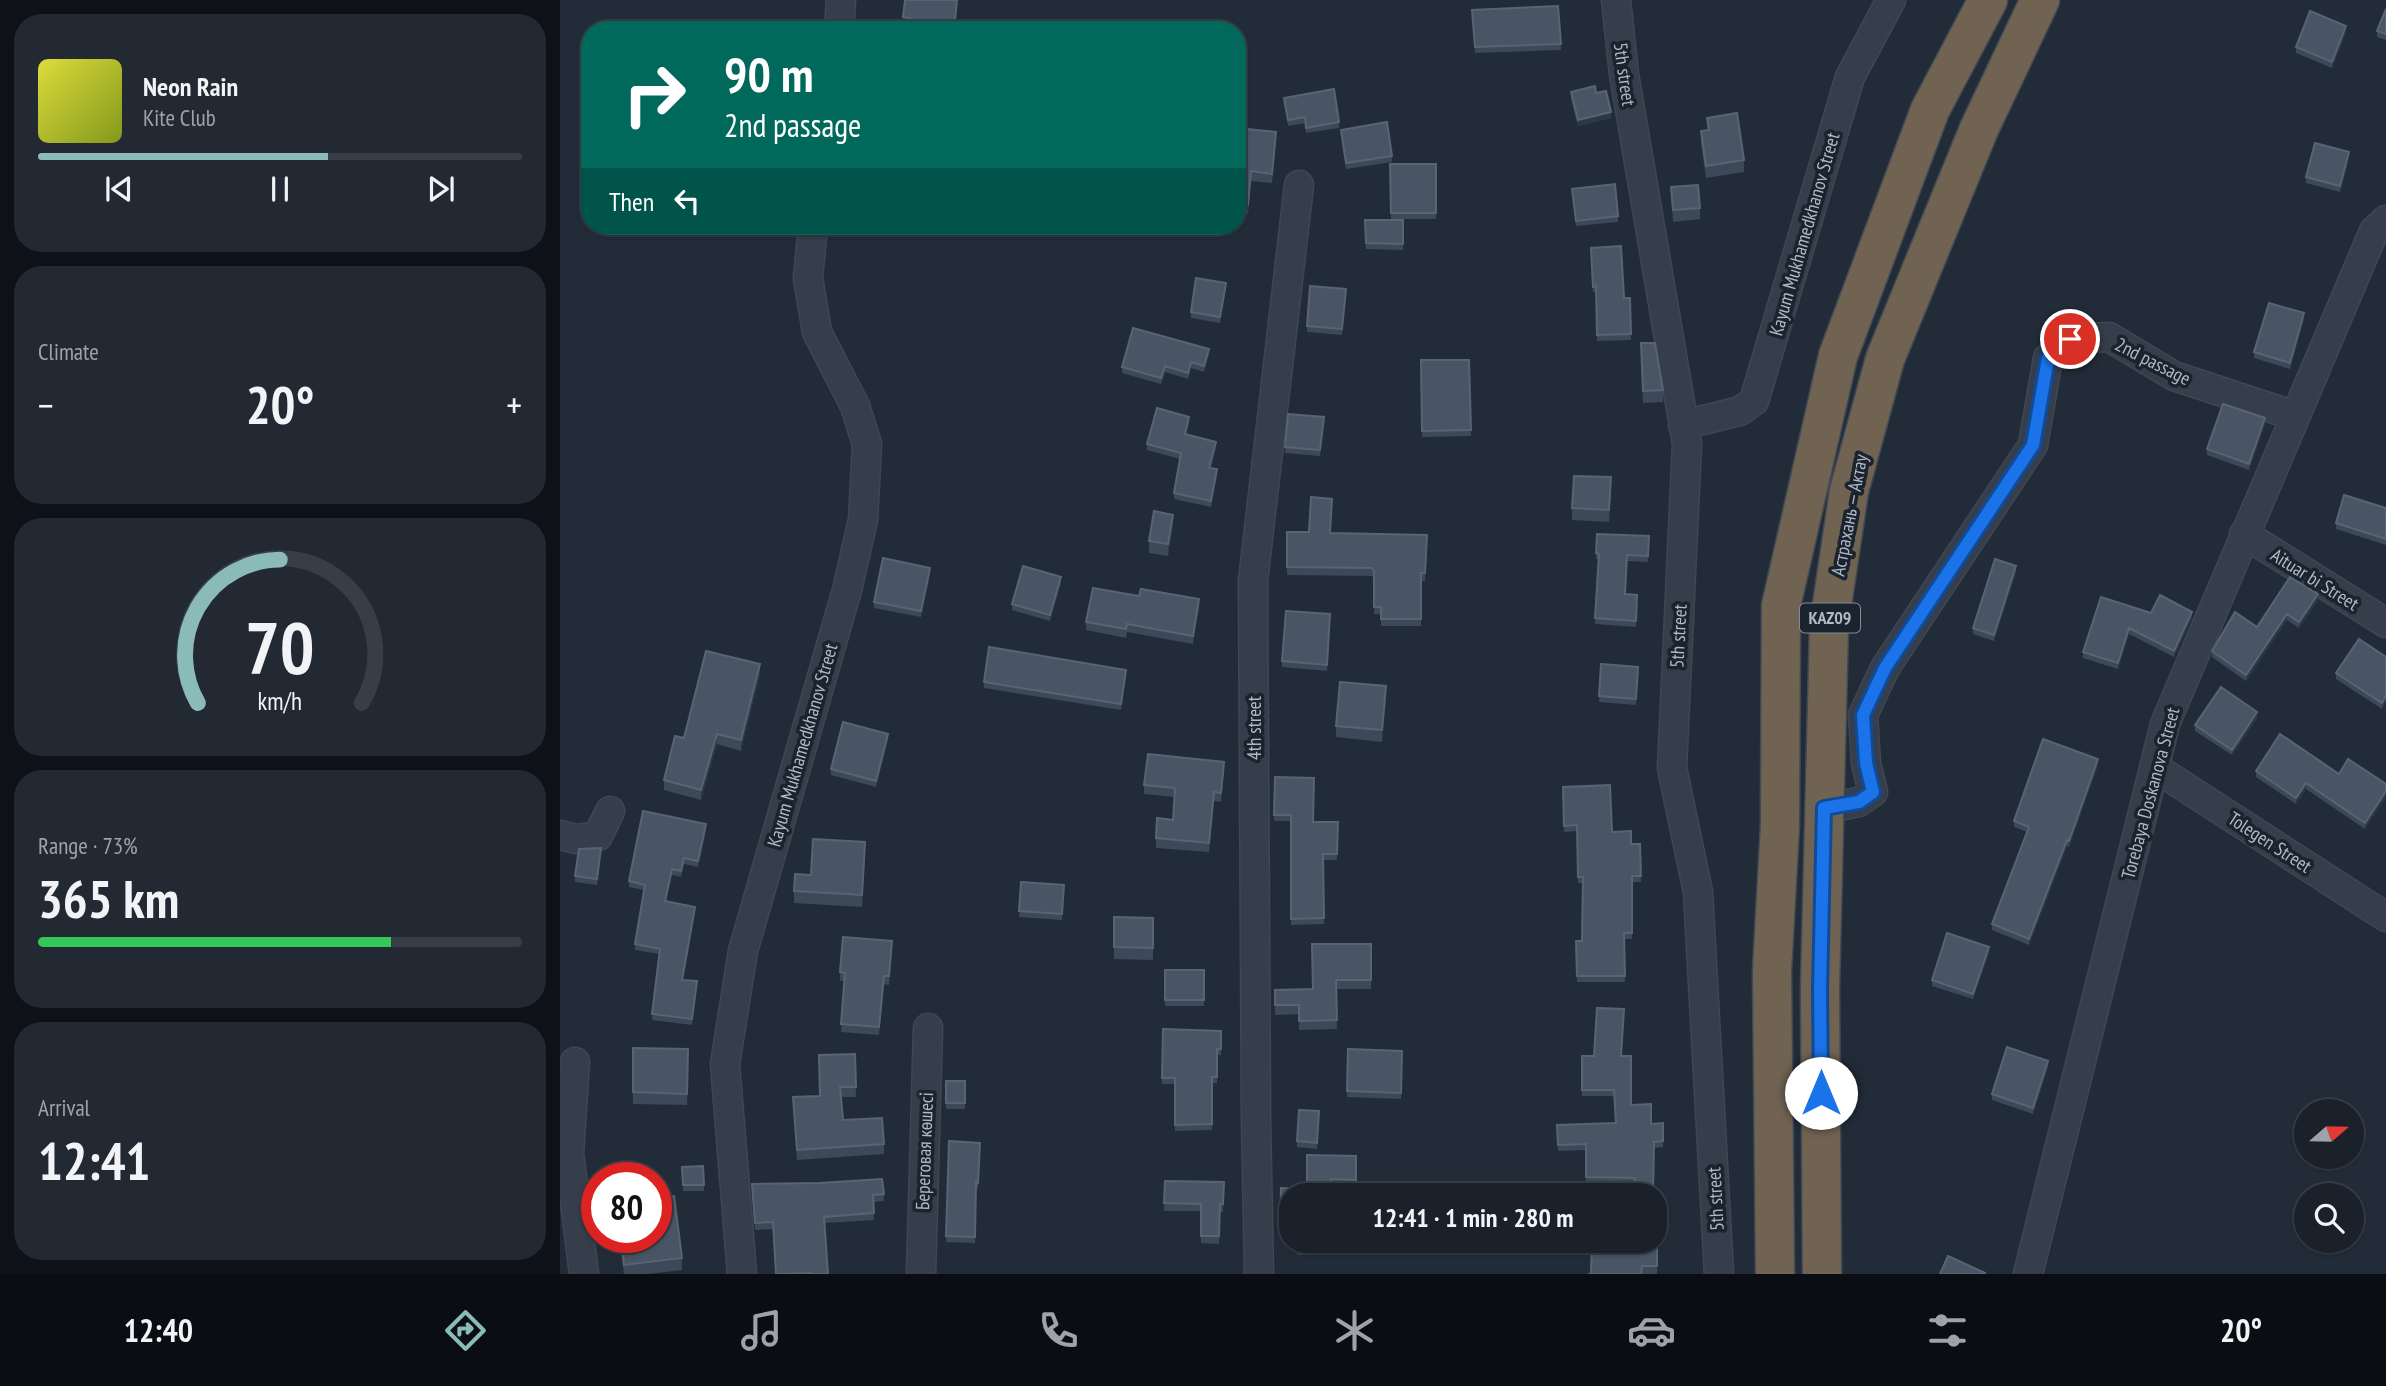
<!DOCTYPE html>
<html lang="en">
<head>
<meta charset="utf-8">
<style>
	:root { --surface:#1a212b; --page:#232933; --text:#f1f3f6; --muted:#9fa3a9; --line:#383e47; --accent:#8bbbb9 }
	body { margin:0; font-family:"PT Sans Narrow",sans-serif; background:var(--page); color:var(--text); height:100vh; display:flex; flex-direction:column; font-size:26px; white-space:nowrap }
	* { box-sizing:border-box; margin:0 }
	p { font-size:23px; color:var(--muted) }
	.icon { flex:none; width:38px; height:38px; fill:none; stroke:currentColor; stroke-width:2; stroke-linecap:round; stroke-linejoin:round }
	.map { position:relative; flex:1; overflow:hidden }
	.drawer { display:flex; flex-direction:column; gap:14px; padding:14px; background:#0e1218; width:560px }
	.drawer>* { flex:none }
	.guide { position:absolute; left:21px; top:21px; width:665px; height:214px; border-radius:28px; box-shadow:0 2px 5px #0004,0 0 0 2px var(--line); background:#00695c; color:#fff; overflow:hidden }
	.needle { width:46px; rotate:70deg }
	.fabs { position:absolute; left:1734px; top:1099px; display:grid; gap:14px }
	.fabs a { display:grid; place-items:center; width:70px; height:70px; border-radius:50%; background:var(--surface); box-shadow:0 2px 5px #0004,0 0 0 2px var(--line); font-size:35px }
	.speed { position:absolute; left:21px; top:1162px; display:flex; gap:14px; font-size:35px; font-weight:700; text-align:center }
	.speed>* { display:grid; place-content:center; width:91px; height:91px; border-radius:50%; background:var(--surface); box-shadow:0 2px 5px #0004,0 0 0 2px var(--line); line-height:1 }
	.speed .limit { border:10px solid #d22; background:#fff; color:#111 }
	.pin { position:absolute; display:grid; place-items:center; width:60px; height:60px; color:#fff; margin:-30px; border:4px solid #fff; border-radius:50%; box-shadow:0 2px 7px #0007 }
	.me { position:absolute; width:77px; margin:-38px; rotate:0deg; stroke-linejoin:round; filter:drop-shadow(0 0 5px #0008) }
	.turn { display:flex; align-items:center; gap:24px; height:147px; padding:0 28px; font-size:32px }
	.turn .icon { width:91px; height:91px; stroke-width:2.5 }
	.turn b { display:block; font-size:49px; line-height:60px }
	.then { display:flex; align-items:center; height:66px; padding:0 28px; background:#0003; gap:14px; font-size:26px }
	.big { font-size:52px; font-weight:700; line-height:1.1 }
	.drawer .widget { flex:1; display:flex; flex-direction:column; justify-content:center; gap:10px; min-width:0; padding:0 24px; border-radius:28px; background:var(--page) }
	.drawer .dial { align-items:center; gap:0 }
	.dial svg { height:182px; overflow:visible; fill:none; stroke:var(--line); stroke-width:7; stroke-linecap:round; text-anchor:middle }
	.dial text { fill:var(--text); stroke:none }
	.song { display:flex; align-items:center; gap:21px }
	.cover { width:84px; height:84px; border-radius:10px; background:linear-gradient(135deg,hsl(60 70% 55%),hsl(70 70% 35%)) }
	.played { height:7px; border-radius:4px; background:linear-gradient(90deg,var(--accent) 60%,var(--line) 60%) }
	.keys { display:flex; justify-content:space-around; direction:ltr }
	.heat { display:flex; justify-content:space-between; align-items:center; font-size:38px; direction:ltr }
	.charge { height:10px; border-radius:5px; background:linear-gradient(90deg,#34c759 73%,var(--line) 0) }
	.trip { position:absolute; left:719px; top:1183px; width:388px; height:70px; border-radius:28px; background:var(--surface); box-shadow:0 2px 5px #0004,0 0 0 2px var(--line); font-weight:700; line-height:70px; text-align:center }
	.tabs { display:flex; height:112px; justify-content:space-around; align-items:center; background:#0a0d11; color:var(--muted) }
	.tabs .icon { width:49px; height:49px }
	.tabs .on { color:var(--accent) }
	.tabs b { font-size:32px; color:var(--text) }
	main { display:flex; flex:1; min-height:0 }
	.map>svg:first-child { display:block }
</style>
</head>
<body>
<main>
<section class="drawer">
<div class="widget">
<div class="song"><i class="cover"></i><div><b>Neon Rain</b><p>Kite Club</p></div></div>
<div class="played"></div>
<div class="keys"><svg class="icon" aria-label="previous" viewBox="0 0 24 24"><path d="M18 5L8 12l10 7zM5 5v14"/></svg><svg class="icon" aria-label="pause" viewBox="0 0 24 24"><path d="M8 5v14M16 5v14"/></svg><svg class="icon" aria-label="next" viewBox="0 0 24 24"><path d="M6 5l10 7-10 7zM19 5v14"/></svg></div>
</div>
<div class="widget"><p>Climate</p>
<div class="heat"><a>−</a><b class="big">20°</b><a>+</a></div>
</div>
<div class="widget dial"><svg viewBox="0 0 100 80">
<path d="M14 69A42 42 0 1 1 86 69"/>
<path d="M14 69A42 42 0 0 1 50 6" stroke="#8bbbb9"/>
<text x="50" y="56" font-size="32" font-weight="700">70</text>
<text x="50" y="72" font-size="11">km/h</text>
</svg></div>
<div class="widget"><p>Range · 73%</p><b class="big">365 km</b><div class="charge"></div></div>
<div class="widget"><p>Arrival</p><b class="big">12:41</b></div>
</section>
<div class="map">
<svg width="1826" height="1274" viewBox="0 0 1826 1274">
	<rect width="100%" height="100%" fill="#222c39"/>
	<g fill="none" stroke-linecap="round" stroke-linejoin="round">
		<defs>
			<path id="minor" d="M1056,0L1064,74L1127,444L1112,768L1138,892L1159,1274
				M279,30L281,0
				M1123,425L1180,411L1194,401L1290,77L1331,0
				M1684,534L1826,623
				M1594,767L1826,917
				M1264,809L1299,802L1313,792L1306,763L1303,715L1325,668L1473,445L1488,358L1510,339L1549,337L1614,376L1735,416
				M0,835L16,839L38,836L50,811
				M15,1062L9,1153L24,1274
				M182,1274L165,1064L183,951L287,590L303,520L307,444L295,406L257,332L248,278L253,226
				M361,1274L368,1028
				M699,1274L696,1119L693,581L739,185
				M1468,1274L1605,724L1814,231L1826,220"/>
			<path id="highway" d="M1215,1274L1212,971L1220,825L1221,606L1278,356L1370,110L1428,0
				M1262,1274L1260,989L1269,625L1289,491L1325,359L1419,129L1480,0"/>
		</defs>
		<use href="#minor" stroke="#3e4753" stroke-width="31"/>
		<use href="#highway" stroke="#404954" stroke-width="41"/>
		<use href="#minor" stroke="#353e4a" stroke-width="28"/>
		<use href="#highway" stroke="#706352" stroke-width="38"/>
	</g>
	<path fill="#3d4858" d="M397,0L349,24L343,23V17Z
		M998,6L1001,50L915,53L912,16Z
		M1826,9V40L1817,37V31Z
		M1786,32L1772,68L1736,53V47Z
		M1011,92L1036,93L1051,118L1018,126L1011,98Z
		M724,98L779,122V128L746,133L745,123L728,126Z
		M1147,118L1184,160V172L1146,178L1141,143V131L1147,130Z
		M677,128L716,141L712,183L691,181L688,214L677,213Z
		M781,130L832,156V162L786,169Z
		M1789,158L1780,192L1746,183V177Z
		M830,164H876V219H831Z
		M1111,187L1140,208V219L1113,222Z
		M1012,189L1058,216V222L1016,226Z
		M805,220H843V250L806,249Z
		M1031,248L1064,298H1070L1071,340L1037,341L1036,292H1033Z
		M666,289L660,323L631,318V312Z
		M786,289L782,335L747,332V326Z
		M1744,319L1730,369L1694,358V352Z
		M1081,343L1103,390V402L1083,403Z
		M649,355L644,372L631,368L628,379L605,372L601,384L562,373V367Z
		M861,360H909L911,436L862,437Z
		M629,423L626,434L656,448L651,468L657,475L651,507L614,499V493L620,459L587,450V444Z
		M764,423L760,456L725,453V447Z
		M1705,424L1689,470L1647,455V449Z
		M1051,489L1049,522L1012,520V508Z
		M1826,508V545L1776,529V523Z
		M613,526L608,556L589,553V541Z
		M727,532L867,535L865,581H861V626H821V614H814V578L812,576L727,575Z
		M1037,534L1089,536L1088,562L1067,561L1065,594L1077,595L1076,627L1035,624L1039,560L1036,559Z
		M1456,572L1434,641L1413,634V628Z
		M370,574L361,617L314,608V602Z
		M501,583L490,621L452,610V604Z
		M579,596L639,607L633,644L567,632L566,638L526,630V622Z
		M1758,600L1739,628L1727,620L1686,681L1652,657V651L1697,627Z
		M1591,613L1632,618L1614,657L1569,634L1558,669L1523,658V652Z
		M770,620L767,671L722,667V661Z
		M1826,657V702L1822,709L1776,679V673Z
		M1041,664L1078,667L1076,705L1039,702Z
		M200,674L181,751L157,744L141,800L104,790V780L124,738Z
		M566,676L561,710L424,688V682Z
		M826,698L822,742L776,737V726Z
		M1697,718L1672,755L1635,731V725Z
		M328,740L316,787L271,775V769Z
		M1538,765L1509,847L1507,846L1469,945L1432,930V924L1467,832L1454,827V821Z
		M664,771L661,802L654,801L649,852L596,848V838L613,820L615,797L584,794V785Z
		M1696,771L1779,774L1826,784L1805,829L1746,789L1736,804L1696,777Z
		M715,777L754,822H778L777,860H763L764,924L731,925V821H714Z
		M1003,787L1052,832L1071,844H1080L1081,882H1072V939H1064L1065,982H1017L1016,941H1022L1023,883H1018L1017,831L1004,832Z
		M146,830L138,867L124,864L121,877L112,875L106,901L135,913L123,980L137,987L132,1025L92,1020L99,954L75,950V944L84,890L69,887V881Z
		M41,853L37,885L15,882V876Z
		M305,854L302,907L234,903V891L251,875Z
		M461,882L504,885L502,920L459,917Z
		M554,917L593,918V960L554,959Z
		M811,944V989H776L777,1029L739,1030V1014L715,1015V990L753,989Z
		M332,949L329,985L324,984L319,1035L281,1032L284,981H280V972Z
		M1429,953L1413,999L1372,986V980Z
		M605,970H644V1006H605Z
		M603,1029L661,1031V1055H657V1083H652V1130L615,1131V1084H602Z
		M73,1048L128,1049L127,1105L73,1104Z
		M788,1049L842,1051L841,1099L787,1097Z
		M295,1054L296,1097H281L283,1120L324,1144V1154L237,1160L233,1097L259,1096Z
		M1022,1056H1061L1071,1105L1091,1124L1103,1123V1147L1094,1148L1075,1184L1026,1183V1150L998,1151L997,1125L1055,1123L1054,1096H1022Z
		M1488,1067L1473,1114L1432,1100V1094Z
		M386,1081H405V1109H386Z
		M759,1111L757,1149L737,1147V1141Z
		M389,1141L420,1143L418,1189L416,1188L415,1243L386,1242Z
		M796,1156V1186L771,1185L732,1195V1238L720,1237L721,1188L747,1189Z
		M122,1167L144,1185V1191H123Z
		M605,1181L664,1182L663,1212H660L659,1244L641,1243V1211H604Z
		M192,1184L324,1194V1201L313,1202L314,1220L265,1223L268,1274H216L213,1229L195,1230Z
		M59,1237H96L122,1258V1270L87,1274H64Z
		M1097,1239V1274H1028H1031Z
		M737,1241H758V1255H737Z"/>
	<path fill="#2d3847" d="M1786,26V32L1772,68V62Z
		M1051,112V118L1018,126V120Z
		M716,132V141L712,183V174Z
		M1789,152V158L1780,192V186Z
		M666,283V289L660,323V317Z
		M1744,313V319L1730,369V363Z
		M649,349V355L644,372V366Z
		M1705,418V424L1689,470V464Z
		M656,442V448L649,474V468Z
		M657,469V475L651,507V501Z
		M613,515V526L608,556V544Z
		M1456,566V572L1434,641V635Z
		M370,568V574L361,617V611Z
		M501,577V583L490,621V615Z
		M1758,594V600L1739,628V622Z
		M639,599V607L633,644V636Z
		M1632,612V618L1614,657V651Z
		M1727,614V620L1686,681V675Z
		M1569,628V634L1558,669V663Z
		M200,664V674L181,751V740Z
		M566,670V676L561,710V704Z
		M826,686V698L822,742V730Z
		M1826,696V702L1822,709V703Z
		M1697,712V718L1672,755V750Z
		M157,734V744L141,800V790Z
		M328,734V740L316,787V781Z
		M1538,759V765L1509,847V841Z
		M664,762V771L661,802V793Z
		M1746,783V789L1736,804V798Z
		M1826,791V797L1805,829V823Z
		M146,824V830L138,867V861Z
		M1507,840V846L1469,945V939Z
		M112,869V875L105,907V901Z
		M135,907V913L122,986V980Z
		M1429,947V953L1413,999V994Z
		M1488,1061V1067L1473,1114V1108Z"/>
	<path fill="#495564" stroke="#596473" stroke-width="2" d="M345,0H397L394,30H349L350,18L343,17Z
		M998,6L1001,44L915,47L912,10Z
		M1826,9V34L1817,31Z
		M1750,11L1786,26L1772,62L1736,47Z
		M1035,86L1036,93L1046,91L1051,112L1018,120L1011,92Z
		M774,89L779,122L746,128L745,117L728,120L724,98Z
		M1177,113L1184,160L1146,166L1141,131L1149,130L1147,118Z
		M827,122L832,156L786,163L781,130Z
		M677,128L716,132L712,174L691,171L688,205L677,204Z
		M1755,143L1789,152L1780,186L1746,177Z
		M830,164H876V213H831Z
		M1055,184L1058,216L1016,221L1012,189Z
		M1138,185L1140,208L1113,210L1111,187Z
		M805,220H843V244L806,243Z
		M1061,246L1064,298H1070L1071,334L1037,335L1036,286L1033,287L1031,248Z
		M636,278L666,283L660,317L631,312Z
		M750,286L786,289L782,329L747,326Z
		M1709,303L1744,313L1730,363L1694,352Z
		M573,328L649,349L644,366L631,362L628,373L605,366L601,378L562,367Z
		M1081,343H1095L1103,390L1083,391Z
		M861,360H909L911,430L862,431Z
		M1663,404L1705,418L1689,464L1647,449Z
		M597,408L629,417L625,434L656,442L649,468L657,469L651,501L614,493L621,453L587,444Z
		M728,414L764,417L760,450L725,447Z
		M1014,476L1051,477L1049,510L1012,508Z
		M1784,495L1826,508V539L1776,523Z
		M751,497L772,499L770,533L867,535L865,573H861V619H821V607H814V571L812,568L727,567V532H749Z
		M594,511L613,515L608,544L589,541Z
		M1037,534L1089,536L1088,556L1067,555L1065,594L1077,595L1076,621L1035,618L1039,554L1036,553Z
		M323,558L370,568L361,611L314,602Z
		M1435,559L1456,566L1434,635L1413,628Z
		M463,566L501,577L490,615L452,604Z
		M1730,577L1758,594L1739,622L1727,614L1686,675L1652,651L1675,612L1697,627Z
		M533,588L579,596L581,589L639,599L633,636L567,624L566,629L526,622Z
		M1600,595L1632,612L1614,651L1569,628L1558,663L1523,652L1541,597L1591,613Z
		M726,611L770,614L767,665L722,661Z
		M1799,639L1826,657V696L1822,703L1776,673Z
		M429,647L566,670L561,704L424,682Z
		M146,651L200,664L181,740L157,734L141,790L104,780L115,736L124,738Z
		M1041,664L1078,667L1076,699L1039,696Z
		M780,682L826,686L822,730L776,726Z
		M1661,687L1697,712L1672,750L1635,725Z
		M283,722L328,734L316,781L271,769Z
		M1720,734L1779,774L1788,759L1826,784V791L1805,823L1746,783L1736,798L1696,771Z
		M1483,739L1538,759L1509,841L1507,840L1469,939L1432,924L1469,827L1454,821Z
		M588,754L664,762L661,793L654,792L649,843L596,838L597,818L613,820L615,788L584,785Z
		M715,777L754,778L753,822H778L777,854H763L764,918L731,919V815H714Z
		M1050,785L1052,832L1071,831V844H1080L1081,876H1072V933H1064L1065,976H1017L1016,941H1022L1023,877H1018L1017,825L1004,826L1003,787Z
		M83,811L146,824L138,861L124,858L121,871L112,869L105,901L135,907L122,980L137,981L132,1019L92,1014L100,949L75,944L85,885L69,881Z
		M253,839L305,842L302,895L234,891L235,874L251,875Z
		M41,848L37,879L15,876L19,849Z
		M461,882L504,885L502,914L459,911Z
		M554,917L593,918V948L554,947Z
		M1387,933L1429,947L1413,994L1372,980Z
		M283,937L332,941L329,976H324L319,1027L281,1024L285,973L280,972Z
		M752,944H811V980H776L777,1020L739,1021V1005H715V990L753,989Z
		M605,970H644V1000H605Z
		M1037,1008L1064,1009L1061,1056H1071V1105L1091,1104V1124L1103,1123V1141L1094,1142L1093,1195H1074L1075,1178L1026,1177V1144L998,1145L997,1125L1056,1123L1054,1090H1022V1056H1034Z
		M603,1029L661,1031V1049H657V1077H652V1124L615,1125V1078H602Z
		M1447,1047L1488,1061L1473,1108L1432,1094Z
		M73,1048L128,1049L127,1094L73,1092Z
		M788,1049L842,1051L841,1093L787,1091Z
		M295,1054L296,1087H280L283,1120L322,1118L324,1144L237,1150L233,1097L260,1096L259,1055Z
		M386,1081H405V1103H386Z
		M739,1110L759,1111L757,1143L737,1141Z
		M389,1141L420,1143L418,1183L416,1182L415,1237L386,1236Z
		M747,1155L796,1156V1180L771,1179L770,1195H732V1232L720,1231L721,1188L747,1189Z
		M143,1166L144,1185H123L122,1167Z
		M322,1179L324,1194L313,1195L314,1213L264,1217L268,1274H251V1273L216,1274L213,1222L195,1223L192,1184L259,1183Z
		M605,1181L664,1182L663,1204H660L659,1236H641V1204L604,1203Z
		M114,1196L122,1258L64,1265L61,1237H96V1198Z
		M1096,1239H1097V1266H1082L1081,1274H1028H1031L1032,1241H1096Z
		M737,1241H758V1249H737Z
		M1388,1256L1425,1273V1274H1380Z"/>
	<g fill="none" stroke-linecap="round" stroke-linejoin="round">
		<defs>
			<path id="route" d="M1261,1093L1260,989L1264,808L1299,802L1313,792L1306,763L1303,715L1325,668L1473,445L1488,358L1510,339"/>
		</defs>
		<use href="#route" stroke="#114b97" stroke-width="18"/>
		<use href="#route" stroke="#1a73e8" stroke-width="12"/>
	</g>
	<g text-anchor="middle" stroke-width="7" stroke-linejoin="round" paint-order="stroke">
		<rect fill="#1b232e" stroke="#838c98" stroke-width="2" x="1240" y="603.5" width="60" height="29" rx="5"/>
		<g font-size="18" font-weight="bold" fill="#b0b9c6">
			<text x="1270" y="624">KAZ09</text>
		</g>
		<g font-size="19" fill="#b0b9c6" stroke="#1b232e">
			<text transform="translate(1065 74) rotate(82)" y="7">5th street</text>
			<text transform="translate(1244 234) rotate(-74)" y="7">Kayum Mukhamedkhanov Street</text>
			<text transform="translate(1593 361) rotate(27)" y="7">2nd passage</text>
			<text transform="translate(1289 515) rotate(-79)" y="7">Астрахань — Актау</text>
			<text transform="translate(1755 579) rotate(32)" y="7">Aituar bi Street</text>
			<text transform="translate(1118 636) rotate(-87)" y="7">5th street</text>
			<text transform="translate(694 728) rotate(-90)" y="7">4th street</text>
			<text transform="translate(242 745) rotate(-74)" y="7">Kayum Mukhamedkhanov Street</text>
			<text transform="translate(1590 793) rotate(-75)" y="7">Torebaya Doskanova Street</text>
			<text transform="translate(1710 842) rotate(33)" y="7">Tolegen Street</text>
			<text transform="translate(364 1151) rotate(-88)" y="7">Береговая көшесі</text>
			<text transform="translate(1155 1199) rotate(-93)" y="7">5th street</text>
		</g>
	</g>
</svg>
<div class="fabs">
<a><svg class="needle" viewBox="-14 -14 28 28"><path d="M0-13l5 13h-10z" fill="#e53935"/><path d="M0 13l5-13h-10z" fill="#9fa3a9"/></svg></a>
<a><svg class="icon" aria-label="search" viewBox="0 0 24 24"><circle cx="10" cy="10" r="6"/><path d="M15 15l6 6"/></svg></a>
</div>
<div class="speed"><div class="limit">80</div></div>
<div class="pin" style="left:1510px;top:339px;background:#d93025"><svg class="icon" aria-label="arrive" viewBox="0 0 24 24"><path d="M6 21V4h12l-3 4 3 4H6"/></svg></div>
<svg class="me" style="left:1261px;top:1093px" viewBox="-20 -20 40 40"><circle r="19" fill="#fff"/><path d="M0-13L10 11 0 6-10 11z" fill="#1a73e8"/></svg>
<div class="trip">12:41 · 1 min · 280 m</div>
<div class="guide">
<div class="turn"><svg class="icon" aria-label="right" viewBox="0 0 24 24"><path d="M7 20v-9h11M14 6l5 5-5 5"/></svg><div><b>90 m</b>2nd passage</div></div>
<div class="then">Then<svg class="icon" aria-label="left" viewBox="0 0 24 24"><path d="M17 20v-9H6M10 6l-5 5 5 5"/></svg></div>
</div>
</div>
</main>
<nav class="tabs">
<b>12:40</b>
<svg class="icon on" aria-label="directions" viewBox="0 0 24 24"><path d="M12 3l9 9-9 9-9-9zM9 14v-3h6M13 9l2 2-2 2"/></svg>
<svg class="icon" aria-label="music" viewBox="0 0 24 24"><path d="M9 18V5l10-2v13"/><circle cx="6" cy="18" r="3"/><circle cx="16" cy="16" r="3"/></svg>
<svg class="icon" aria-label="phone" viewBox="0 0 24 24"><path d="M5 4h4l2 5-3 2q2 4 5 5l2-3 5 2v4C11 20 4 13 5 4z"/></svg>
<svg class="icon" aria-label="climate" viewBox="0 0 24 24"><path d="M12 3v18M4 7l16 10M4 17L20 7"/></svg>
<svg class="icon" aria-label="car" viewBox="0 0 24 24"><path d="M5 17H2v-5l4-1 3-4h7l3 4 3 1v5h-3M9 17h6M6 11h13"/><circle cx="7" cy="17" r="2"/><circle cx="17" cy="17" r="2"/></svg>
<svg class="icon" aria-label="filters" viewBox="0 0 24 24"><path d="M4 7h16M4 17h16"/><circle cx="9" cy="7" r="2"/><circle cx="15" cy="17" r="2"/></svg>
<b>20°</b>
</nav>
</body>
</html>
